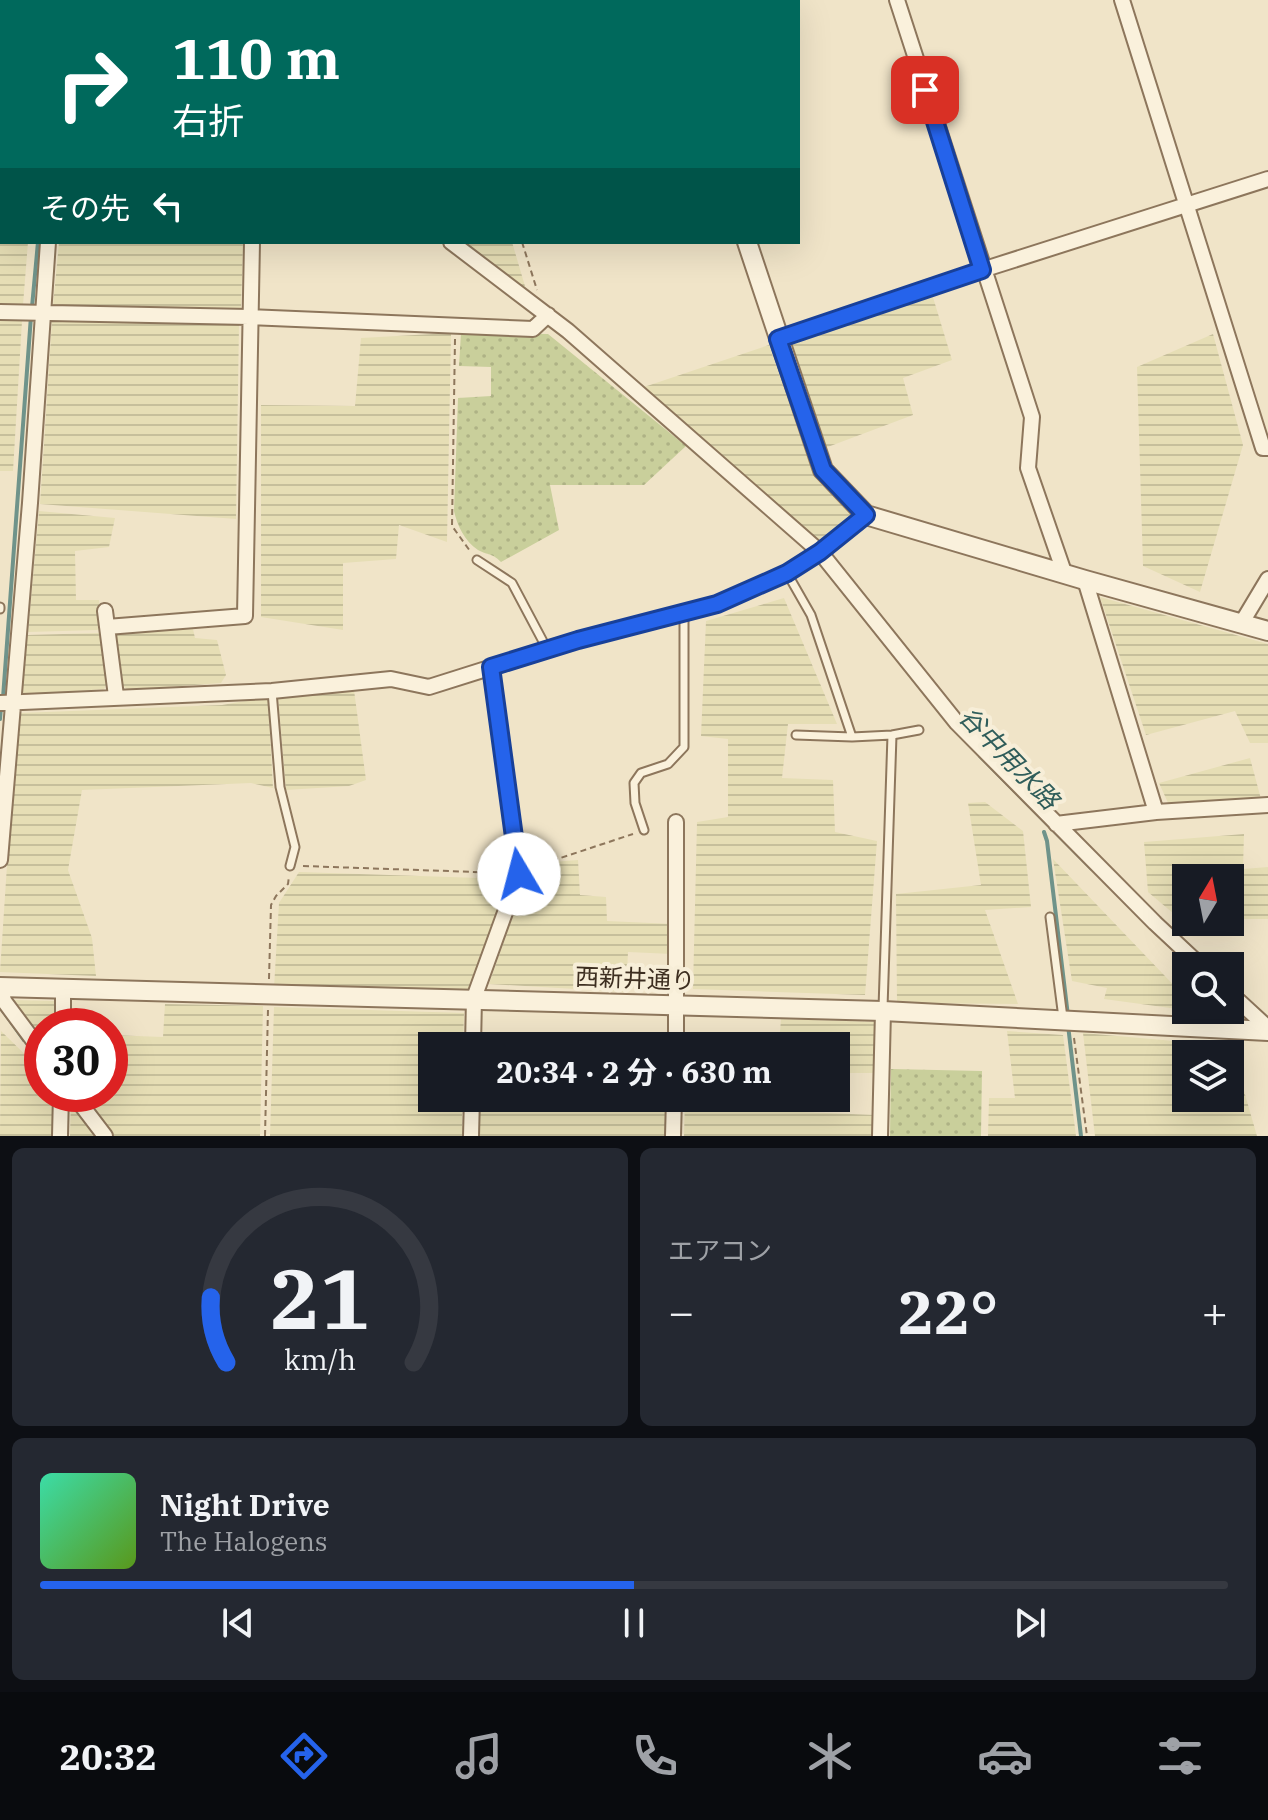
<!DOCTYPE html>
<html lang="ja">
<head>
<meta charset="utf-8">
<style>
	:root { --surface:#171b24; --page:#242831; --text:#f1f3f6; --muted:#9ea1a6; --line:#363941; --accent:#2563eb }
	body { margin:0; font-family:"IBM Plex Serif","Noto Sans JP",serif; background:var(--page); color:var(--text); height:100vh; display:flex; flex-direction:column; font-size:30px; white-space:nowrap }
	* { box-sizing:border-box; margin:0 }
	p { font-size:26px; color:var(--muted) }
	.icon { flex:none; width:44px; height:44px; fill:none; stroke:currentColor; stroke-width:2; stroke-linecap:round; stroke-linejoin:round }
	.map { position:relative; height:1136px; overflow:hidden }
	.drawer { display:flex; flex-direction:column; gap:12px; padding:12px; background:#0d0f14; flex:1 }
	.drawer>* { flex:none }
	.hud { position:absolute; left:0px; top:0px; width:800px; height:244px; box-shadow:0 8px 32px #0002; background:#00695c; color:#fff; overflow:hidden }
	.needle { width:52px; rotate:10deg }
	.buttons { position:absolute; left:1172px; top:864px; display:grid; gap:16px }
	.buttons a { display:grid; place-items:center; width:72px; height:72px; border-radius:0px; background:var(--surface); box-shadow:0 8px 32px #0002; font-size:40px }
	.speed { position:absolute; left:24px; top:1008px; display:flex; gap:16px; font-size:40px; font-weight:700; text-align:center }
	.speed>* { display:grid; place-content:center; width:104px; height:104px; border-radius:50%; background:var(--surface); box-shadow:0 8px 32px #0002; line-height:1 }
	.speed .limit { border:12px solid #d22; background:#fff; color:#111 }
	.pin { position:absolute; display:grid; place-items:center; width:68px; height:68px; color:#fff; margin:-34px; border-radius:16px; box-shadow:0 4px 12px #0006 }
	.me { position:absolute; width:88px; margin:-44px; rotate:352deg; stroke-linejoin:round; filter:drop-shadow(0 0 6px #0008) }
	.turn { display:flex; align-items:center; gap:28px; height:168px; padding:0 40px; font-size:36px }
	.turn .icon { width:104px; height:104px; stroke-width:2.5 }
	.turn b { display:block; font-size:56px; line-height:68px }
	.then { display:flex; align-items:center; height:76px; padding:0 40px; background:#0003; gap:16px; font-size:30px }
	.big { font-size:60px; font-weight:700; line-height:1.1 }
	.drawer .widget { flex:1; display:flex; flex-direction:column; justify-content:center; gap:12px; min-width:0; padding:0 28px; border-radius:12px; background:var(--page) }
	.drawer .dial { align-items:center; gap:0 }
	.dial svg { height:208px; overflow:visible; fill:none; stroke:var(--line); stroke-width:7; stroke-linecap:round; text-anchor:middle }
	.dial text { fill:var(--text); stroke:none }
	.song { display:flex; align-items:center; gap:24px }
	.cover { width:96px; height:96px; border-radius:12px; background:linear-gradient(135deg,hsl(160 70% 55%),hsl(90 70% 35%)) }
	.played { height:8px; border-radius:4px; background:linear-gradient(90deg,var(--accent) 50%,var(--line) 50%) }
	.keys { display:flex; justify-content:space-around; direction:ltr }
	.heat { display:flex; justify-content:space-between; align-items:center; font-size:44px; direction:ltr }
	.drawer .tiles { flex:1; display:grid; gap:12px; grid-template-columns:1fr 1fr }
	.widget:last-child { grid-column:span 2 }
	.trip { position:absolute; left:418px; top:1032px; width:432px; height:80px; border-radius:0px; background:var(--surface); box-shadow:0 8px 32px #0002; font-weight:700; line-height:80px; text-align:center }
	.tab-bar { display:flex; height:128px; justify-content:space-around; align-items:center; background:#090b0e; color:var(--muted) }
	.tab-bar .icon { width:56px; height:56px }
	.tab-bar .selected { color:var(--accent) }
	.tab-bar b { font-size:36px; color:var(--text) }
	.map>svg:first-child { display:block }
</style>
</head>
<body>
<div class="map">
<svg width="1268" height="1136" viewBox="0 0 1268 1136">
	<defs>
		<pattern id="farmland-rules" width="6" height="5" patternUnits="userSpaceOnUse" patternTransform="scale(2)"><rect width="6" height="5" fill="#e6deb5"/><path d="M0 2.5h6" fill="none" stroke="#c6bf9b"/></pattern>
		<pattern id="grass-dots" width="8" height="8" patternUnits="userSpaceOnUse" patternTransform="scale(2)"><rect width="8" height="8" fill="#c9cf9b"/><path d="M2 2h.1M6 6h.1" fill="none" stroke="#aeb285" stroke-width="1.8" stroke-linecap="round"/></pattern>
	</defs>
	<rect width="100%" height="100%" fill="#f0e4c8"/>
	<path fill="url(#farmland-rules)" fill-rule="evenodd" d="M0,0H49L2,2V242H28L23,305L0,304Z
		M253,0H423L424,2H247Z
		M455,0H611V2H456Z
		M59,242H243L241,308L53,306Z
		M463,242H512L527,293Z
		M932,294L952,360L903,378L913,415L825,448L792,342Z
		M0,321H22L13,471H0Z
		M52,321L239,324L236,519L40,504Z
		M451,333L447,542L399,525L396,559L343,563V630L261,617V405L355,406L361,338Z
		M1213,334L1243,445L1200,592L1143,566L1137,367Z
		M769,345L816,479L854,517L817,541L641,388Z
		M39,511L115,518L109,547L75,551L76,600H99L102,627L97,630L28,632Z
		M1100,597L1268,644V743H1250L1235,711L1146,735Z
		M784,598L837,724H788L782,778L833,780L835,832L877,841L865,995L693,989L697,822L728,817V739L701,736L706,621Z
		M193,629L195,638L217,640L226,675L221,683L128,690L121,684L113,637L117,632Z
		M99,633L108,681L104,689L21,695L27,635Z
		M354,690L366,780L349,786L286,790L278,696Z
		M268,697L273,788L251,783L82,790L68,870L92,938L96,976L0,972L12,789L21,713L222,705Z
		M1250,758L1261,799L1169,805L1159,783Z
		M985,802L1023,831L1031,907L985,910L1018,1004L897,1003L896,894L981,885L968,803Z
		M1244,834L1243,869L1268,867V919H1230V878H1186V919H1180L1148,892L1144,842Z
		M1053,859L1186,998V1010L1200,1012L1104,999L1107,988L1072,981Z
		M578,860L580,895L606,897L607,921L673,924L672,954L628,952L626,992L489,984L526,879L552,862Z
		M299,872L511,879L471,993L274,988L279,903Z
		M12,1000L55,1001V1026H42V1044Z
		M165,1004L263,1006L260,1136H114L81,1094H110V1035L163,1037Z
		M274,1007L464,1013L463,1046H432V1098H462V1136H270Z
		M781,1019L876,1022L874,1073H836V1046H779Z
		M1,1031L42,1071V1094H53L52,1136H0Z
		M1007,1031L1063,1035L1076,1136H988L989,1098H1015Z
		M1083,1033L1231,1046L1257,1136H1095ZM1186,1054H1230V1098H1186Z
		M478,1098H573L574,1104L670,1107L669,1136H477Z
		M685,1098H778L777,1111L875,1115L874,1136H684Z
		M71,1099L98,1136H70Z"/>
	<path fill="url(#grass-dots)" d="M461,333L548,334L686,446L644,485H550L559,530L501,562C491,552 489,556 478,550C465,542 457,525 454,511L458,398L491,396V367L459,366Z
		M891,1069L982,1071L981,1136H890Z"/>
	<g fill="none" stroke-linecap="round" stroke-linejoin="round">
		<path stroke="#6f938a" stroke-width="4" d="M140,0L143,2
			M59,2V0
			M32,307L38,242
			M3,698L31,316
			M0,719L1,707
			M980,756L1092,869
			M1044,832L1047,841L1068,1016
			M1230,1003L1239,1012
			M1,1008L24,1040
			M1068,1025L1081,1136
			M35,1053L42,1063"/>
		<defs>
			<path id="service" d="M780,339L982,270
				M477,560L512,583L547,649
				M787,573L811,615L852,737L892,735L919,730
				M0,609V607
				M272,691L280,787L295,847L290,866
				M796,735L852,737
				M644,830L635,803L634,783L641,773L668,764L684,747V612
				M1050,917L1063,1018
				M883,1008L892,735"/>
			<path id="minor" d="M130,0L133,2
				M227,0L228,2
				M443,0L444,2
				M897,0L1032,417L1028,468L1065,575
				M1122,0L1263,448H1268
				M67,2V0
				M451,242L568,331L820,552L957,723L1155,923L1201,966
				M982,270L1268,179
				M0,312L249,317L533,329L548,315
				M1085,580L1156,812
				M105,611L116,696
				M1241,624L1268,579
				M107,627L245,616L252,242
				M0,703L272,691L391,679L429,687L578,640L717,604L787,573L820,552L866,515
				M1056,824L1156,812L1268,805
				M0,860L30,503L48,242
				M1,987L4,1001L42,1052
				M1230,993L1268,1028
				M63,1026V989
				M473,1046L474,998L519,874L491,667
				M676,1046V822
				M73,1094L105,1136
				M60,1136L61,1094
				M471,1136L472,1098
				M673,1136L674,1098
				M880,1136L883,1011"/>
			<path id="tertiary" d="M671,0L672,2
				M747,242L823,470L866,515L1085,580L1268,631
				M0,987L883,1011L1268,1031"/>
		</defs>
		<use href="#service" stroke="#8d765c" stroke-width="11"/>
		<use href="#minor" stroke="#8d765c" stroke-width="18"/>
		<use href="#tertiary" stroke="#8d765c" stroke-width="22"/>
		<path stroke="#8d765c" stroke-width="2" stroke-dasharray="6 4" stroke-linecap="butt" d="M522,242L537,290
			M455,339L452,526L470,551
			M303,866L504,873
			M533,867L633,834
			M269,979L271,905L276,896L288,884L289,876
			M1074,1038L1087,1136
			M265,1136L268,1009"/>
		<use href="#service" stroke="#faf1dc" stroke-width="7"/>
		<use href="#minor" stroke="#faf1dc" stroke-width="14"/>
		<use href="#tertiary" stroke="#faf1dc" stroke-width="18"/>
	</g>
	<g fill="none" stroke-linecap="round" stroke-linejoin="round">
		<defs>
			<path id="route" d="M519,874L491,667L578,640L717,604L787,573L820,552L866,515L823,470L778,339L982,270L925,90"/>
		</defs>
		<use href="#route" stroke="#184099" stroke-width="20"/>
		<use href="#route" stroke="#2563eb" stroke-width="14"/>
	</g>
	<g text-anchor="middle" stroke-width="8" stroke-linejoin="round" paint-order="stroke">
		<g font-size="24" fill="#3d2e20" stroke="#f7eed8">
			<text transform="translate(635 979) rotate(2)" y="8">西新井通り</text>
		</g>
		<g font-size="26" font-style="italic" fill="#2f5d5a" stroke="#f7eed8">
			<text transform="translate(1009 758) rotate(46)" y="9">谷中用水路</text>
		</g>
	</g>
</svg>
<div class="buttons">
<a><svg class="needle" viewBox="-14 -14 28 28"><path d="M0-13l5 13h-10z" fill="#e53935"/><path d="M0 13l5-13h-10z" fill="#9ea1a6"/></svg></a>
<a><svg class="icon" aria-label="search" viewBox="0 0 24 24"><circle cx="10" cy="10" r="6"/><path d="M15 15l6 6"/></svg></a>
<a><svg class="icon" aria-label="layers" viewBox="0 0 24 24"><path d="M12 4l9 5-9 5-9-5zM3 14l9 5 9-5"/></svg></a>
</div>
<div class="speed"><div class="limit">30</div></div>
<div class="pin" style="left:925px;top:90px;background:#d93025"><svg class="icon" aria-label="arrive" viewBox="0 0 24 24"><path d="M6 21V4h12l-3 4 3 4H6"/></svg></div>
<svg class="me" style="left:519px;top:874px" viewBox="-20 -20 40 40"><circle r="19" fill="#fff"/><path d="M0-13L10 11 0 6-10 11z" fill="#2563eb"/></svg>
<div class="trip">20:34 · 2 分 · 630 m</div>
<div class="hud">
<div class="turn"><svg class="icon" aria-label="right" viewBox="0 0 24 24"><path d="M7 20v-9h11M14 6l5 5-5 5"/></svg><div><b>110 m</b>右折</div></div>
<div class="then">その先<svg class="icon" aria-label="left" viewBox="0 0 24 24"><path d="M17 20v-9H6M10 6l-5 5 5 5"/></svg></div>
</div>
</div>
<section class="drawer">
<div class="tiles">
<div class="widget dial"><svg viewBox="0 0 100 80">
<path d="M14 69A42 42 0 1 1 86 69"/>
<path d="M14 69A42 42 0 0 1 8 44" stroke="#2563eb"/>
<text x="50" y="56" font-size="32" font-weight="700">21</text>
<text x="50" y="72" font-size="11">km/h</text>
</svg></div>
<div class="widget"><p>エアコン</p>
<div class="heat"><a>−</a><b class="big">22°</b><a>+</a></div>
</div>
<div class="widget">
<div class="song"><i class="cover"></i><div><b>Night Drive</b><p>The Halogens</p></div></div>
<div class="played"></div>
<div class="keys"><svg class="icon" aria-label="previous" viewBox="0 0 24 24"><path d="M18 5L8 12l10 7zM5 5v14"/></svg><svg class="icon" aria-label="pause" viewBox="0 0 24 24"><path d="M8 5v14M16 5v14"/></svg><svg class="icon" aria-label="next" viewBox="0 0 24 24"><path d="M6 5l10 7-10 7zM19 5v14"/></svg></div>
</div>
</div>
</section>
<nav class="tab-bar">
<b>20:32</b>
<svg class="icon selected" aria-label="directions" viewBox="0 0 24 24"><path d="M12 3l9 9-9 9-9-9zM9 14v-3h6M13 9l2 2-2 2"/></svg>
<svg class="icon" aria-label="music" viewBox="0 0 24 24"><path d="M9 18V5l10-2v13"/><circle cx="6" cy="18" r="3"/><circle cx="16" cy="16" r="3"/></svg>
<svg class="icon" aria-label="phone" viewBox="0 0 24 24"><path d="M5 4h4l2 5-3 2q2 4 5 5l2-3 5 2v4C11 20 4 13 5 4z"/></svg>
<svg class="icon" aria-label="climate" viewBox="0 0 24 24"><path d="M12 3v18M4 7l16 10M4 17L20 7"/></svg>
<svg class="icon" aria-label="car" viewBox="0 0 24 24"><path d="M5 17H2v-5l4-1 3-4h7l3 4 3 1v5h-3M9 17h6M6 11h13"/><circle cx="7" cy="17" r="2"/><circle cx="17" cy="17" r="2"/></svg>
<svg class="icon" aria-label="filters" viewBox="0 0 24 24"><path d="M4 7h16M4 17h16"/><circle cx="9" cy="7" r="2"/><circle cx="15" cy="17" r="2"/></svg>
</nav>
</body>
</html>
